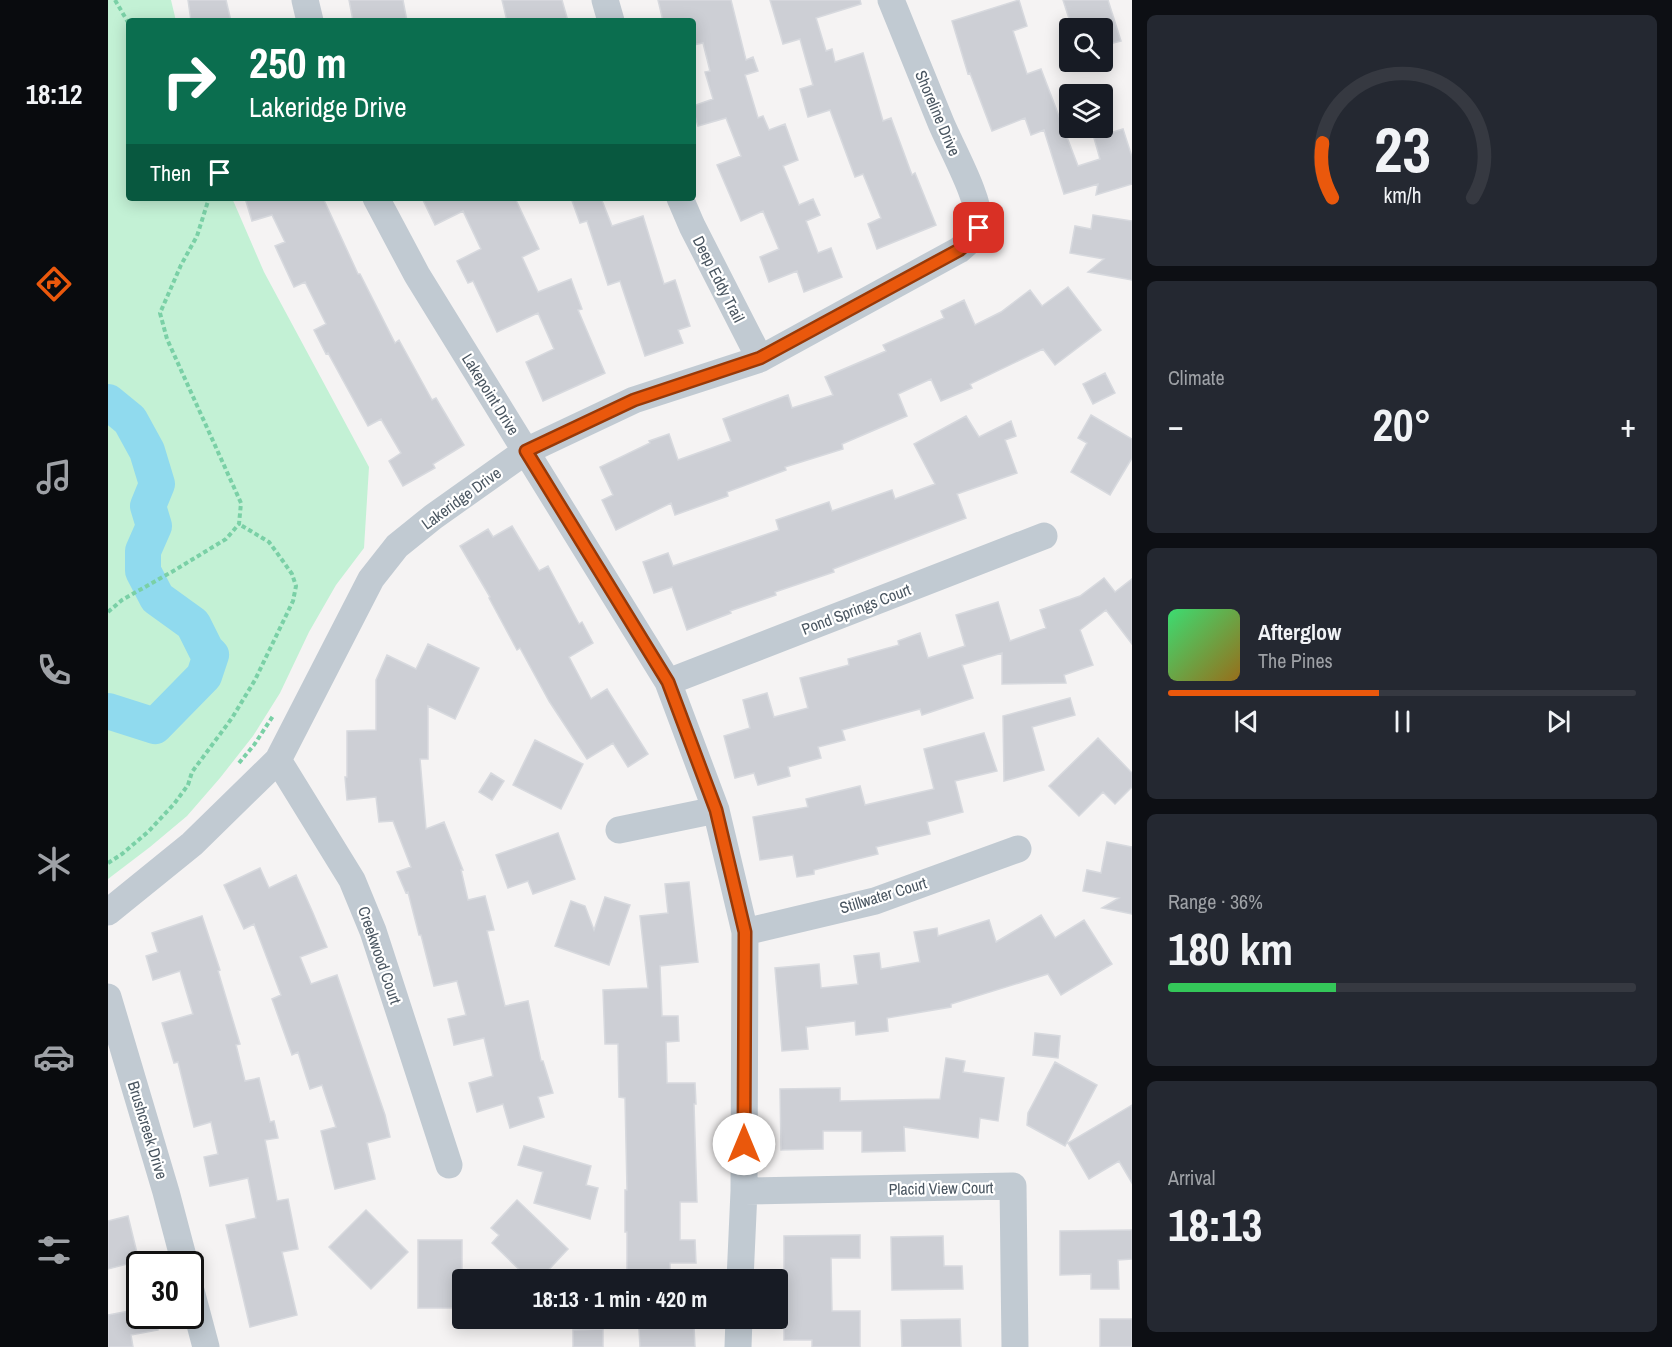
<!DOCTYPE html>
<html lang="en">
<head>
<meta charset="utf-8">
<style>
	:root { --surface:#171b24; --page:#242831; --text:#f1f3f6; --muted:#9ea1a6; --line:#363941; --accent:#ea580c }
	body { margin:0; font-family:"Archivo Narrow",sans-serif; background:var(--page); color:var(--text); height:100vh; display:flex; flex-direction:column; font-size:22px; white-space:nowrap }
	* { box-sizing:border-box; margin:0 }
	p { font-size:20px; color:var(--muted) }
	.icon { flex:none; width:33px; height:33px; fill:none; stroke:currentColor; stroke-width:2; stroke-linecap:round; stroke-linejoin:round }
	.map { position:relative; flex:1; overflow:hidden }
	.details { display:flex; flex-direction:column; gap:15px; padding:15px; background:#0d0f14; width:540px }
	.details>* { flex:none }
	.banner { position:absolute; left:18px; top:18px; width:570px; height:183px; border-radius:6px; box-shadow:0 3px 15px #0003; background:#0b6e4f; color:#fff; overflow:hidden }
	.tools { position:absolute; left:951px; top:18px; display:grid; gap:12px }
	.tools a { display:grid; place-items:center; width:54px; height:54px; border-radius:6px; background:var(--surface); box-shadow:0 3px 15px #0003; font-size:30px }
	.speed { position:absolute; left:18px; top:1251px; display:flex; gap:12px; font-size:30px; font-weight:700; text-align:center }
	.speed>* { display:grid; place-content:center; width:78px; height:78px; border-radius:50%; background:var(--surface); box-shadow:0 3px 15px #0003; line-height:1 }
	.speed .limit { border:3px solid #111; border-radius:9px; background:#fff; color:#111 }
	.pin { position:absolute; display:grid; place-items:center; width:51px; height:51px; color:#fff; margin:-26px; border-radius:12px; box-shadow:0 3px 9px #0006 }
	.me { position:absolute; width:66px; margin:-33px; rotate:0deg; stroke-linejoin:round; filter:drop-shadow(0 0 4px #0008) }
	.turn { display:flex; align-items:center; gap:21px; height:126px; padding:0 24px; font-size:27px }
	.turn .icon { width:78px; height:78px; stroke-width:2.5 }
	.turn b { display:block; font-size:42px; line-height:51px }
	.then { display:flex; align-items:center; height:57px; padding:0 24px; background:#0003; gap:12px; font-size:22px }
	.big { font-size:45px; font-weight:700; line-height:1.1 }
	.details .card { flex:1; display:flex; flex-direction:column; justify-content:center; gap:9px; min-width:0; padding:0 21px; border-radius:9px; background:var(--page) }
	.details .dial { align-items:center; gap:0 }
	.dial svg { height:156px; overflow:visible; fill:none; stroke:var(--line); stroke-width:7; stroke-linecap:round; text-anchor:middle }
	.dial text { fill:var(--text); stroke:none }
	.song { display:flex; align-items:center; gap:18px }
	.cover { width:72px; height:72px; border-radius:9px; background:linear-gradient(135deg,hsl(140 70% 55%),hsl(40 70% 35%)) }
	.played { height:6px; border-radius:3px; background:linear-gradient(90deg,var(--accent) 45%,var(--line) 45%) }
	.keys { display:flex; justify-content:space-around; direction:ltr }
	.heat { display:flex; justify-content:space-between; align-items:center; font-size:33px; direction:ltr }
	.charge { height:9px; border-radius:4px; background:linear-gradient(90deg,#34c759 36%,var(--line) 0) }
	.trip { position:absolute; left:344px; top:1269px; width:336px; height:60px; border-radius:6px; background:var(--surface); box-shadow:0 3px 15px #0003; font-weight:700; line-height:60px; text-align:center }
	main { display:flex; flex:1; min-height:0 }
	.menu { display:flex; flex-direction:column; width:108px; justify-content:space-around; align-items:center; background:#090b0e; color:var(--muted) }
	.menu .icon { width:42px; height:42px }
	.menu .active { color:var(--accent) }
	.menu b { font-size:27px; color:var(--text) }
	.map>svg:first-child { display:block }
</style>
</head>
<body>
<main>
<nav class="menu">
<b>18:12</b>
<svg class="icon active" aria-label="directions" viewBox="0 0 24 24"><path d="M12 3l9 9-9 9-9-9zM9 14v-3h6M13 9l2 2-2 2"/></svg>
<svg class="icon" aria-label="music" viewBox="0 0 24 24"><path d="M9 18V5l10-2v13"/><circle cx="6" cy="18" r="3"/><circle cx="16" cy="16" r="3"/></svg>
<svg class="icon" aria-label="phone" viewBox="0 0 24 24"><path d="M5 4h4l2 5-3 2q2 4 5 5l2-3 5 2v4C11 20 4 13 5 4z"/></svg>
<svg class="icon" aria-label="climate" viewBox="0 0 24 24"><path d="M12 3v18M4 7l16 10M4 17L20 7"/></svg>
<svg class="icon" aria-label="car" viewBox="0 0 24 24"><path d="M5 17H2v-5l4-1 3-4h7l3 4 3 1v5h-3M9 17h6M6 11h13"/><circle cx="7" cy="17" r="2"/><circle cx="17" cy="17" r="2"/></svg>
<svg class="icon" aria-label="filters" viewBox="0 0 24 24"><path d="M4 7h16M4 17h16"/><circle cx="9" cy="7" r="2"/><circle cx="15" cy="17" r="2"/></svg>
</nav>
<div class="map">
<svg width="1024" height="1347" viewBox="0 0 1024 1347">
	<rect width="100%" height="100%" fill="#f5f3f3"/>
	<path fill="#c3f1d5" d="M0,0H63L68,21H21V198H124L156,272L261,467L256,548L228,585L201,632L172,693L145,736L112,778L79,816L42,847L0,879Z"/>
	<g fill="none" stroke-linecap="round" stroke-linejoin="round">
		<path stroke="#90daee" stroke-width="36" d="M0,402L22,420L39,451L49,484L40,506L46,526L35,551V571L49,598L85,624L98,650L103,655L96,676L47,726L0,711"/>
	</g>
	<path fill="#cdcfd5" stroke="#d7d9de" stroke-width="1.5" d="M80,0H118L123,21H83Z
		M241,0H295L299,21H245Z
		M394,0H454L460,21H399Z
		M550,0H623L638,60L645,57L650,71L637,75L650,118L655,116L661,130L677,124L690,160L675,166L691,205L705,199L712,215L698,221L710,253L723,248L734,277L696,292L689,271L661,282L652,257L671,249L655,211L633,221L609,165L633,156L618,118L590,126L585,109V106L605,99L597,72L602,71L595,43L585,45V21H555Z
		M662,0H752L753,4L708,18L718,51L724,49L727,62L755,53L775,121L783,118L804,175L807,173L828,225L769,249L760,224L773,218L755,174L747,177L722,110L700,117L692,89L705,85L692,39L675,44Z
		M911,0L919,26L905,31L919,74L933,69L970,166L992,159L986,138L1015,129L1024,157V184L988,195L990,184L956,194L936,130L923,135L917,118L884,131L862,73L860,74L844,21Z
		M955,0H1000L1013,41L994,46V28H964Z
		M137,198H215L250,274H252L287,343L291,340L324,400L328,398L356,445L325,464L327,468L295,486L281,461L293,453L273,419L260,426L220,353L218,354L206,330L218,324L197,282L186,287L167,246L177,242L164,215L144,221Z
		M314,198H407L431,249L414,257L430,292L463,279L474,309L470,310L497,373L435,401L418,362L446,349L430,313L389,332L365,281L360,283L349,261L373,249L355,211L327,225Z
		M463,198H493L504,226L535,216L556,284L567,280L582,326L570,330L575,343L537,356L512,281L500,285L479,221L472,223Z
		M985,215L1024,221V280L980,272L996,259L962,253L967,226L983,229Z
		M960,287L993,330L947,365L935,349L862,384L864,388L833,401L823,379L790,394L799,416L734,444L735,449L677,467L678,470L619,492L620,496L567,515L563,503L508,530L494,500L505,495L492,467L542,443L541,441L561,434L570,460L623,441L615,419L680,395L684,408L725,395L717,377L778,351L775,345L836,318L833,311L856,300L867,325L893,312L922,290L934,306Z
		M997,373L1007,393L985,404L975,384Z
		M983,415L1024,439V458L1002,495L963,472L979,443L970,438Z
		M858,416L871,437L903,421L908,436L897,440L909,473L849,494L858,518L725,569L726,572L667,592L668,595L622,611L623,613L579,630L564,587L546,593L535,562L560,553L565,566L671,530L668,520L721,502L724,511L784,490L787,499L827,484L806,444Z
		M404,526L431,571L440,566L471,624L474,622L485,643L461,657L483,699L499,689L540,754L520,767L505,743L479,759L441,701L412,648L409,650L381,598L382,597L352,546L380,529L385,537Z
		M996,578L1007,592L1024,579V644L998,610L972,630L985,665L956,675L958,683L894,684V653L854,665L865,698L814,715L812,709L734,730L737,740L710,747L713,758L680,767L682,776L650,785L646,773L627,778L616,736L642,728L635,700L659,693L666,717L700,708L692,678L741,665L740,659L791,645L790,641L812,633L820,658L857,646L848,615L890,602L902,641L938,628L932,610L972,596Z
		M320,644L371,668L347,719L320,706V759H312L318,829L336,822L355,870H353L360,900L377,896L386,930L379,931L397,1006L420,1001L433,1061H435L445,1093L430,1097L436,1117L402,1128L395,1104L369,1112L361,1083L385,1076L376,1038L346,1045L340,1019L358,1015L349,981L326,986L313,935H311L300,892L298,893L289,872L303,867L285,821L271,822L268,797L239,800L237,777H239V731L268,730V680L279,655L308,669Z
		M962,698L967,715L924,727L936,770L896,781L895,716Z
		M876,733L889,771L847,781L855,812L819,822L822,834L768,847L770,854L706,870V874L689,877L685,855L652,860L645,817L700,807L698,799L752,786L757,805L826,789L816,749Z
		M990,738L1024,773V787L1007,804L995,792L971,816L941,786Z
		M427,740L475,764L453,809L405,785Z
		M383,773L396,781L384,800L371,792Z
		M450,833L467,879L425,894L420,881L400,888L388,855Z
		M999,842L1024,847V914L994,908L1011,898L975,891L979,870L993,873Z
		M152,868L161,888L188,875L205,913L219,947L192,957L203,984L229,975L277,1115L282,1137L259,1143L267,1179L227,1189L213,1131L228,1127L214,1085L202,1089L190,1052L184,1055L164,999L173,995L146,924L136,929L116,885Z
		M581,882L590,962L552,966L554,1016H570L571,1041L558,1042L559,1083H587L588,1104H586L589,1202H572V1240H587L588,1263H562V1280H519V1232H517V1190H519L517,1098L511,1097L510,1044H497L495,990L540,988L532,916L560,913L557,884Z
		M497,897L522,905L501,965L447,946L463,901L477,906L486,930Z
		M933,915L947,938L976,920L1004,964L953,995L940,974L843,1004V1007L779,1018L780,1031L748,1035L747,1021L698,1027L700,1049L674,1051L667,968L711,964L713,988L750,984L746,956L771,953L773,969L812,962L806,932L829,928L830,936L881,920L888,942Z
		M94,916L112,970L110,971L132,1044L128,1045L137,1081L151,1078L162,1122L166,1121L170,1138L157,1140L169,1201L180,1199L190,1249L174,1252L189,1315L142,1327L118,1225L148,1218L140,1178L102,1186L96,1157L110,1154L103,1122L86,1127L70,1062L66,1063L54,1023L85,1014L72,971L45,980L38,956L50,952L44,933Z
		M927,1033L952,1036L950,1058L925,1055Z
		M838,1058L857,1061L855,1072L896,1078L890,1121L872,1118L870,1138L796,1127L797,1151L754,1152V1131H715V1149L673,1150L672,1089L732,1088V1101L832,1099Z
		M947,1062L989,1085L957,1146L919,1125L920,1113Z
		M1024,1105V1183L1011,1161L981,1179L960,1143Z
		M416,1146L483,1166L478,1185L490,1188L482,1219L426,1203L435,1172L410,1165Z
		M409,1200L460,1249L431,1280H422L384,1243L391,1235L383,1228Z
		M258,1210L300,1252L263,1289L221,1247Z
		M20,1216L31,1261L0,1269V1221Z
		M1024,1230V1259L1010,1260L1011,1289H983V1274L952,1275V1231Z
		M752,1235V1258H723L724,1311H752V1347H704V1340H676V1236Z
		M835,1236L836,1266H854L855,1289L784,1290L783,1237Z
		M310,1240H354V1308H310Z
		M32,1309V1316H47L50,1330L23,1335L25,1347H0V1315Z
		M852,1319L853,1347H794L793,1320Z
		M992,1319H1024V1347H992Z
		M586,1326L587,1347H532L531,1329Z
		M495,1329V1347H465V1330Z"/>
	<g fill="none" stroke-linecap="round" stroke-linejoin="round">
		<path stroke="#7ad0a6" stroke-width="4" stroke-dasharray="4.5 3" stroke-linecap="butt" d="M7,0L21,24
			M0,612L14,600L67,570L118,539L131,524L133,503L59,339L52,313L73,265L89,236L101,198
			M131,763L146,745L165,716
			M0,863L14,854L41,831L66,804L80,785L84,772L124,718L147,680L185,601L188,586L184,574L172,557L161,542L131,524"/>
		<path stroke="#c1cad2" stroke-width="27" d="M197,0L202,21
			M497,0L503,21
			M268,198L309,275L560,682L608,810L637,932L636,1191L632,1280
			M572,198L584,226L652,359
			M560,682L936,536
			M170,760L244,880L265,931L341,1165
			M511,830L608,810
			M0,912L84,844L170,760L263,579L289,546L325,517L418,451L526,400L652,359L851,250C859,243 869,236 871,226C874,202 843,147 833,123C816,82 800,41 783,0
			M637,932L767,901L910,849
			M0,997L58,1192L77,1264
			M636,1191L905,1186L907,1347
			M82,1287L98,1347
			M630,1347L631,1318"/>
	</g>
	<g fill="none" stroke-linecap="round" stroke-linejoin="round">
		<defs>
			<path id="route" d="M636,1144L637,932L608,810L560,682L418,451L526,400L652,358L851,250L865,238L871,228"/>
		</defs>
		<use href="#route" stroke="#983908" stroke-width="15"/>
		<use href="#route" stroke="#ea580c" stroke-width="10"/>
	</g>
	<g text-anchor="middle" stroke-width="4.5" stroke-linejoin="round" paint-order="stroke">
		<g font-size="16" fill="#4a5661" stroke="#fff">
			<text transform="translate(830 113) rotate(67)" y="6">Shoreline Drive</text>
			<text transform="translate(611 279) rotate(63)" y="6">Deep Eddy Trail</text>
			<text transform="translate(383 394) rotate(58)" y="6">Lakepoint Drive</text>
			<text transform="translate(353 498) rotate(-36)" y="6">Lakeridge Drive</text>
			<text transform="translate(748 609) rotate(-21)" y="6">Pond Springs Court</text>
			<text transform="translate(775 895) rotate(-17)" y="6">Stillwater Court</text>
			<text transform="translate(272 955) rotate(71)" y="6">Creekwood Court</text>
			<text transform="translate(40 1130) rotate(73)" y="6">Brushcreek Drive</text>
			<text transform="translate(833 1188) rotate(-1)" y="6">Placid View Court</text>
		</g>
	</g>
</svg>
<div class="tools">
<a><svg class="icon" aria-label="search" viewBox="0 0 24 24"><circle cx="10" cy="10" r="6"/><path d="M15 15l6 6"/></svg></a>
<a><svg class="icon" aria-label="layers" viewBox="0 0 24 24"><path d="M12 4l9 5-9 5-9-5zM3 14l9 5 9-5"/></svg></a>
</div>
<div class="speed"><div class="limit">30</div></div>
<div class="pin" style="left:871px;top:228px;background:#d93025"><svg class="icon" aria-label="arrive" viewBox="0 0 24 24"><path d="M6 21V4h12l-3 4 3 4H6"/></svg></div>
<svg class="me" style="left:636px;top:1144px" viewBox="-20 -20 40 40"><circle r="19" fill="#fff"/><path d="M0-13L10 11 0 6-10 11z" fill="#ea580c"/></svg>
<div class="trip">18:13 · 1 min · 420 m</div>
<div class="banner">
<div class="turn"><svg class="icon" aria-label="right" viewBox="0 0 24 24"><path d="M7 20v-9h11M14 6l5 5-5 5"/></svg><div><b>250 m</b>Lakeridge Drive</div></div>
<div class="then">Then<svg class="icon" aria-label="arrive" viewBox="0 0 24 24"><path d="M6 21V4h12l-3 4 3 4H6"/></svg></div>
</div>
</div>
<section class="details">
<div class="card dial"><svg viewBox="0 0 100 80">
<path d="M14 69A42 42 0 1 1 86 69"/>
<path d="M14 69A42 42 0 0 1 9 41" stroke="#ea580c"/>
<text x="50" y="56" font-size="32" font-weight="700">23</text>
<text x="50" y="72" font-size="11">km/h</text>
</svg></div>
<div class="card"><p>Climate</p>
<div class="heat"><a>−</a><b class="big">20°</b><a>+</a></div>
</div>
<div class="card">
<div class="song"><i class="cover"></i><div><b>Afterglow</b><p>The Pines</p></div></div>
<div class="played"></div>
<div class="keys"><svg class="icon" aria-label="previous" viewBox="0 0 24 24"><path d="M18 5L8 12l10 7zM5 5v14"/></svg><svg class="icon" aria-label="pause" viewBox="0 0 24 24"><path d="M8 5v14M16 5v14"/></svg><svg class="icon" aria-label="next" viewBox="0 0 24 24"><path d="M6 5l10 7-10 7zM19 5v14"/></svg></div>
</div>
<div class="card"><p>Range · 36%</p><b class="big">180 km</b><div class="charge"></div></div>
<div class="card"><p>Arrival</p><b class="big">18:13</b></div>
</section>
</main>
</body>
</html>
